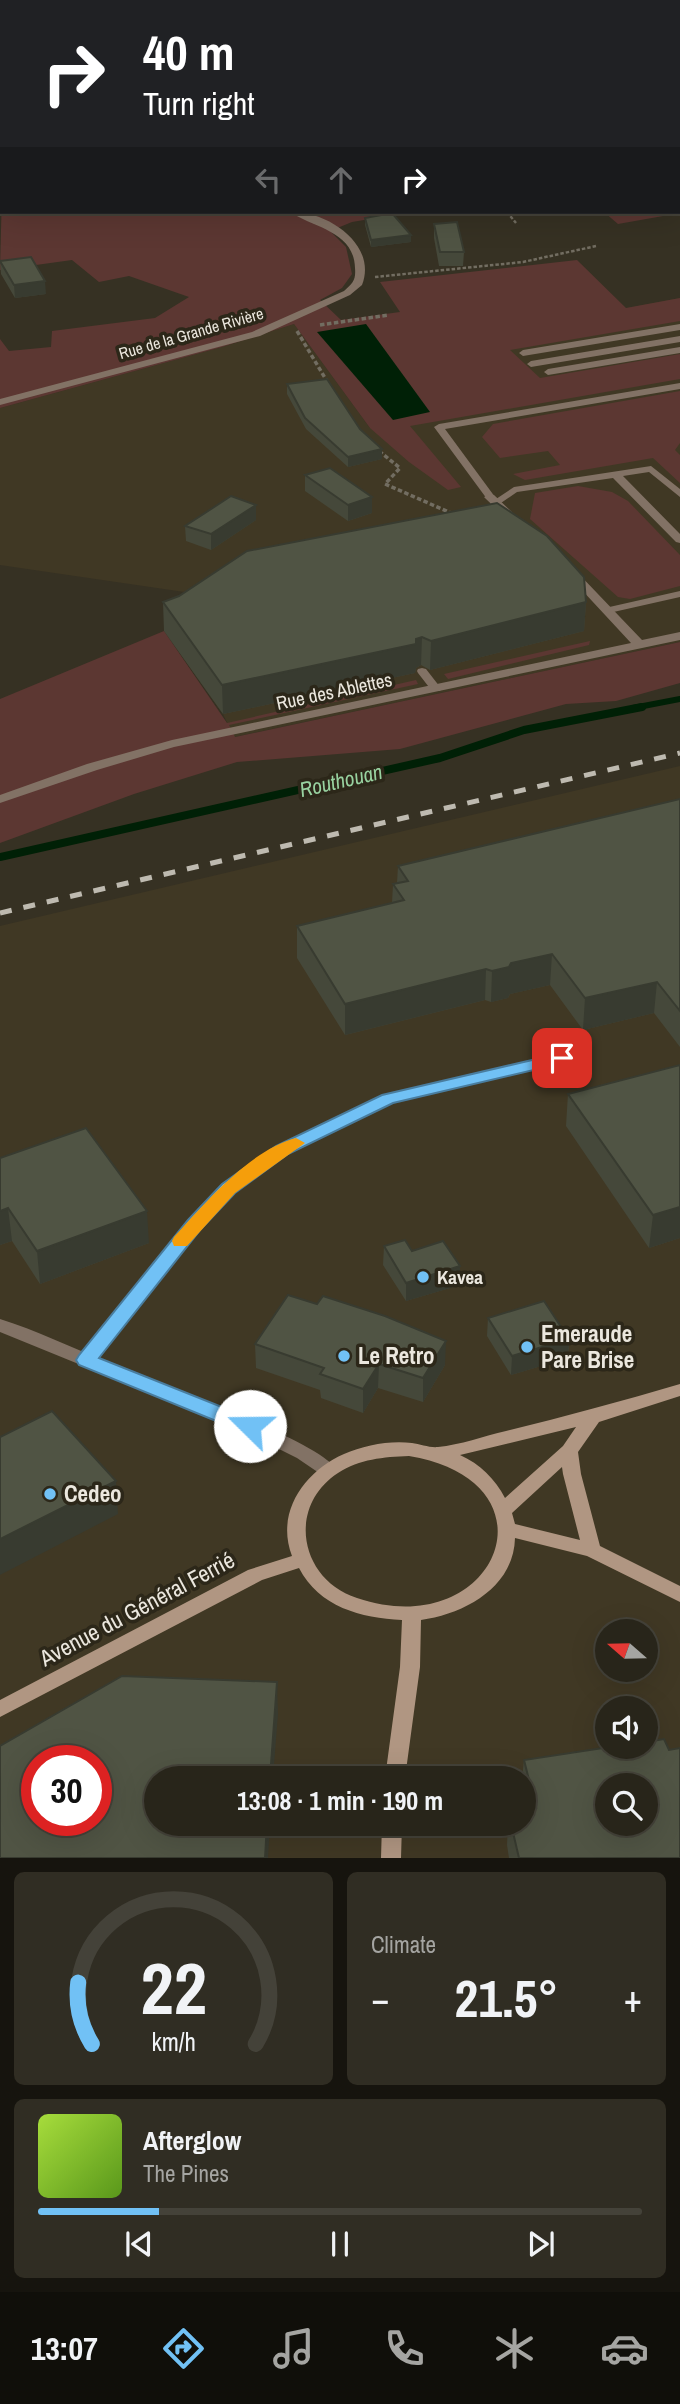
<!DOCTYPE html>
<html lang="en">
<head>
<meta charset="utf-8">
<style>
	:root { --surface:#28251a; --page:#302d23; --text:#f1f3f6; --muted:#a5a5a2; --line:#444239; --accent:#71c1f5 }
	body { margin:0; font-family:"Archivo Narrow",sans-serif; background:var(--page); color:var(--text); height:100vh; display:flex; flex-direction:column; font-size:26px; white-space:nowrap }
	* { box-sizing:border-box; margin:0 }
	p { font-size:23px; color:var(--muted) }
	.icon { flex:none; width:38px; height:38px; fill:none; stroke:currentColor; stroke-width:2; stroke-linecap:round; stroke-linejoin:round }
	.map { position:relative; height:1858px; overflow:hidden }
	.panel { display:flex; flex-direction:column; gap:14px; padding:14px; background:#16140e; flex:1 }
	.panel>* { flex:none }
	.hud { position:absolute; left:0px; top:0px; width:681px; height:214px; box-shadow:0 7px 28px #0002,0 0 0 2px var(--line); background:#202124; color:#fff; overflow:hidden }
	.needle { width:46px; rotate:290deg }
	.controls { position:absolute; left:595px; top:1619px; display:grid; gap:14px }
	.controls a { display:grid; place-items:center; width:63px; height:63px; border-radius:50%; background:var(--surface); box-shadow:0 7px 28px #0002,0 0 0 2px var(--line); font-size:35px }
	.speed { position:absolute; left:21px; top:1745px; display:flex; gap:14px; font-size:35px; font-weight:700; text-align:center }
	.speed>* { display:grid; place-content:center; width:91px; height:91px; border-radius:50%; background:var(--surface); box-shadow:0 7px 28px #0002,0 0 0 2px var(--line); line-height:1 }
	.speed .limit { border:10px solid #d22; background:#fff; color:#111 }
	.pin { position:absolute; display:grid; place-items:center; width:60px; height:60px; color:#fff; margin:-30px; border-radius:14px; box-shadow:0 4px 10px #0006 }
	.me { position:absolute; width:77px; margin:-38px; rotate:292deg; stroke-linejoin:round; filter:drop-shadow(0 0 5px #0008) }
	.turn { display:flex; align-items:center; gap:24px; height:147px; padding:0 28px; font-size:32px }
	.turn .icon { width:91px; height:91px; stroke-width:2.5 }
	.turn b { display:block; font-size:49px; line-height:60px }
	.lanes { display:flex; align-items:center; height:66px; padding:0 28px; background:#0003; justify-content:center; gap:35px; direction:ltr }
	.lanes .off { opacity:.35 }
	.big { font-size:52px; font-weight:700; line-height:1.1 }
	.panel .tile { flex:1; display:flex; flex-direction:column; justify-content:center; gap:10px; min-width:0; padding:0 24px; border-radius:10px; background:var(--page) }
	.panel .dial { align-items:center; gap:0 }
	.dial svg { height:182px; overflow:visible; fill:none; stroke:var(--line); stroke-width:7; stroke-linecap:round; text-anchor:middle }
	.dial text { fill:var(--text); stroke:none }
	.song { display:flex; align-items:center; gap:21px }
	.cover { width:84px; height:84px; border-radius:10px; background:linear-gradient(135deg,hsl(80 70% 55%),hsl(90 70% 35%)) }
	.played { height:7px; border-radius:4px; background:linear-gradient(90deg,var(--accent) 20%,var(--line) 20%) }
	.keys { display:flex; justify-content:space-around; direction:ltr }
	.heat { display:flex; justify-content:space-between; align-items:center; font-size:38px; direction:ltr }
	.panel .tiles { flex:1; display:grid; gap:14px; grid-template-columns:1fr 1fr }
	.tile:last-child { grid-column:span 2 }
	.trip { position:absolute; left:144px; top:1766px; width:392px; height:70px; border-radius:35px; background:var(--surface); box-shadow:0 7px 28px #0002,0 0 0 2px var(--line); font-weight:700; line-height:70px; text-align:center }
	.dock { display:flex; height:112px; justify-content:space-around; align-items:center; background:#100f0a; color:var(--muted) }
	.dock .icon { width:49px; height:49px }
	.dock .selected { color:var(--accent) }
	.dock b { font-size:32px; color:var(--text) }
	.map>svg:first-child { display:block }
</style>
</head>
<body>
<div class="map">
<svg width="680" height="1858" viewBox="0 0 680 1858">
	<rect width="100%" height="100%" fill="#363123"/>
	<path fill="#403824" fill-rule="evenodd" d="M680,298V642L234,737L223,714L164,631L205,595L0,565V408L222,347L294,324L370,428L460,410L426,346Z
		M680,766V1858H0V926ZM607,1631H646V1670H607ZM607,1708H646V1746H607ZM37,1760H96V1820H37ZM156,1778H523V1824H156ZM607,1785H646V1824H607Z"/>
	<path fill="#5c3732" d="M679,118L680,213L618,224L604,212H679Z
		M2,191V212H412L352,222L330,231L346,247L352,274L342,288L320,300L341,320L400,312L380,282L577,260L626,308L680,298V321L510,350L540,378L680,354V379L410,426L461,487L448,490L409,462L370,428L294,324L222,347L0,408V339L9,351L51,347L52,331L155,318L189,297L129,276L99,282L72,260L0,270Z
		M680,391V443L675,450L680,455V483L653,458L525,480L513,474L560,465L548,451L500,458L482,437L493,424Z
		M578,486L612,492L628,501L680,555V586L630,599L618,597L530,519L535,493Z
		M164,631L227,723L416,680L418,684L229,725L235,737L680,642V683L616,701L566,704L400,749L237,762L134,794L0,843V699Z
		M590,641L589,645L448,679L444,674Z"/>
	<path fill="#002006" d="M366,324L430,412L393,420L317,332Z"/>
	<g fill="none" stroke-linecap="round" stroke-linejoin="round">
		<path stroke="#002006" stroke-width="6" d="M633,708L680,699"/>
		<path stroke="#002006" stroke-width="8" d="M0,857L440,758L524,730L642,707"/>
		<path stroke="#726d61" stroke-width="2.5" stroke-dasharray="3.5 2" stroke-linecap="butt" d="M345,0L347,2
			M507,212L516,223
			M375,277L523,262L596,246"/>
		<path stroke="#726d61" stroke-width="3.5" stroke-dasharray="4.5 2.5" stroke-linecap="butt" d="M320,325L389,315
			M297,331L328,383
			M379,451L400,468L385,484L451,513"/>
		<path fill="#827265" fill-rule="evenodd" d="M680,324V330L523,356L519,353L523,350Z
			M680,336V342L531,367L527,364L531,361Z
			M680,347V353L548,375L544,372L548,369Z
			M680,383V389L445,429L495,497L490,500L487,499L434,427L439,424Z
			M651,466L680,489V497L649,472L623,476L680,534V543L676,542L613,478L517,492L498,505H492L490,503L514,487Z
			M680,591V597L609,613L604,610L605,608Z
			M422,668L426,669L440,687L441,689L440,691H432L418,673L417,671L418,669Z
			M562,1054L569,1058L567,1061L392,1102L287,1153L233,1192L199,1228L91,1364L86,1365L81,1364L79,1360L81,1356L189,1222L223,1186L277,1147L383,1096Z"/>
		<path fill="#827265" fill-rule="evenodd" d="M647,0H655L657,2H648Z
			M679,19H680V23H679Z
			M679,70H680V74H679Z
			M0,107H2V113H0Z
			M290,212C326,210 378,244 362,285L350,295L260,336L0,405V399L252,332L344,291C353,283 356,280 355,268C354,231 314,228 290,212Z
			M490,494L494,495L514,514V518H506L486,499L484,497Z
			M571,569L575,570L642,640L680,632V640L174,747L97,770L0,803V795L87,764L172,740L631,643L567,574L565,572Z
			M0,1319C36,1330 70,1347 105,1361C144,1377 321,1441 337,1470L334,1475L328,1477L322,1475L297,1458L243,1431L0,1332Z"/>
		<path fill="#b09682" fill-rule="evenodd" d="M680,1384V1396L599,1422L578,1452L581,1474L600,1546L680,1586V1602L587,1556L515,1538C514,1587 465,1614 421,1620L420,1667L405,1778H385L400,1667L402,1620C361,1618 319,1607 299,1568L262,1580L0,1717V1700L248,1570L292,1556C275,1512 305,1471 344,1454C364,1445 391,1440 412,1443C420,1444 430,1448 438,1447C460,1445 484,1436 506,1431C564,1417 622,1401 680,1384ZM576,1427L563,1446L505,1498C495,1479 480,1464 460,1455ZM409,1456C564,1482 496,1645 357,1598C300,1580 286,1507 338,1473C360,1459 383,1457 409,1456ZM562,1467L563,1474L580,1540L515,1524L512,1513Z
			M382,1824H402L401,1858H381Z"/>
		<path stroke="#bebab0" stroke-width="5" stroke-dasharray="12 12" stroke-linecap="butt" d="M0,913L680,753"/>
	</g>
	<path fill="#45483a" d="M365,218L411,235V242L371,247L365,225Z
		M434,224L464,252L463,266H439L434,238Z
		M0,261L46,294L15,298L1,274Z
		M287,384L360,429L382,459L348,467L306,429L287,394Z
		M305,475L372,497V513L348,521L305,491Z
		M256,520L211,550L186,541L185,526Z
		M163,602H586L584,631L430,670L421,665L416,668L415,673L223,714L164,631Z
		M680,799V1047L654,1013L583,1030L550,985L510,994L508,998L491,1002L485,1000L345,1035L297,958V926L392,903L393,884L397,883L398,866Z
		M680,1065V1238L649,1248L566,1126L568,1094Z
		M0,1158L149,1243L40,1284L12,1241L0,1245Z
		M384,1246L412,1251L460,1266V1285L406,1301L383,1265Z
		M488,1318L569,1339L568,1358L511,1375L487,1336Z
		M255,1344L445,1365L423,1402L378,1388L363,1413L321,1398L320,1390L256,1368Z
		M524,1760L680,1858H509L507,1845L508,1824H523L525,1809L523,1801L522,1778Z"/>
	<path fill="#383b30" d="M411,235V242L371,247V240Z
		M45,281L46,294L15,298L14,285Z
		M382,449V459L348,467V457Z
		M372,497V513L348,521V505Z
		M256,505V520L211,550V534Z
		M586,602L584,631L430,670L431,641Z
		M422,637L421,665L416,668L415,673L223,714L222,685L416,639Z
		M552,954L550,985L510,994L508,998L491,1002L492,971L511,963Z
		M486,969L485,1000L345,1035V1004Z
		M657,982L654,1013L583,1030L585,998Z
		M680,1207V1238L649,1248L653,1215Z
		M8,1208L12,1241L0,1245V1211Z
		M147,1211L149,1243L40,1284L37,1251Z
		M460,1266V1285L406,1301V1283Z
		M569,1339L568,1358L511,1375L512,1356Z
		M446,1341L445,1365L423,1402V1378Z
		M379,1364L378,1388L363,1413V1389Z
		M116,1481L118,1514L0,1575V1539Z
		M277,1682L278,1714L273,1778H270Z
		M267,1824H270L268,1858H265Z"/>
	<path fill="#505444" stroke="#383b30" stroke-width="2" fill-rule="evenodd" d="M392,213L411,235L371,240L365,218Z
		M457,222L464,252H440L434,224Z
		M31,257L45,281L14,285L0,261Z
		M327,379L360,429L382,449L348,457L305,418L287,384Z
		M330,468L372,497L348,505L305,475Z
		M231,496L256,505L211,534L185,526Z
		M497,503L547,536L584,577L586,602L431,641L422,637L416,639V644L222,685L163,602L179,596L247,551Z
		M680,799V1011L657,982L585,998L552,954L511,963L509,967L492,971L486,969L345,1004L297,926L404,900L393,884L408,881L398,866Z
		M680,1065V1207L653,1215L568,1094Z
		M86,1128L147,1211L37,1251L8,1208L0,1211V1158Z
		M405,1240L412,1251L443,1241L460,1266L406,1283L384,1246Z
		M288,1295L317,1304L323,1296L385,1316L446,1341L423,1378L379,1364L363,1389L320,1374L324,1368L255,1344Z
		M544,1301L569,1339L512,1356L488,1318Z
		M52,1411L116,1481L0,1539V1437Z
		M122,1676L277,1682L270,1778H156V1824H267L265,1858H0V1746ZM37,1760H96V1820H37Z
		M664,1739L669,1750L680,1748V1858H519L511,1824H523V1810L536,1808L524,1760L616,1746H646V1742ZM607,1785H646V1824H607Z"/>
	<path fill="#71c1f5" stroke="#497d9f" stroke-width="2" d="M562,1053L570,1058L568,1062L393,1103L288,1154L235,1193L201,1229L99,1358L257,1421L259,1426L257,1432L250,1434L243,1432L79,1365L76,1360L79,1355L188,1220L222,1184L276,1146L382,1095Z"/>
	<path fill="#f59e0b" d="M296,1138L305,1143L235,1193L187,1246H174L172,1241L174,1237C205,1203 250,1150 296,1138Z"/>
	<g fill="#71c1f5" stroke="#2c2719" stroke-width="2.5">
		<circle cx="423" cy="1277" r="7"/>
		<circle cx="527" cy="1347" r="7"/>
		<circle cx="344" cy="1356" r="7"/>
		<circle cx="50" cy="1494" r="7"/>
	</g>
	<g text-anchor="middle" stroke-width="7" stroke-linejoin="round" paint-order="stroke">
		<g font-size="16" fill="#ebe7de" stroke="#2c2719">
			<text transform="translate(191 333) rotate(-16)" y="6">Rue de la Grande Rivière</text>
		</g>
		<g font-size="19" fill="#ebe7de" stroke="#2c2719">
			<text transform="translate(334 691) rotate(-12)" y="7">Rue des Ablettes</text>
		</g>
		<g font-size="19" font-weight="bold" fill="#ebe7de" stroke="#2c2719" text-anchor="start">
			<text x="437" y="1284">Kavea</text>
		</g>
		<g font-size="21" font-style="italic" fill="#98d2a0" stroke="#2c2719">
			<text transform="translate(341 781) rotate(-13)" y="7">Routhouan</text>
		</g>
		<g font-size="23" font-weight="bold" fill="#ebe7de" stroke="#2c2719" text-anchor="start">
			<text x="541" y="1342">Emeraude<tspan x="541" dy="26">Pare Brise</tspan></text>
			<text x="358" y="1364">Le Retro</text>
			<text x="64" y="1502">Cedeo</text>
		</g>
		<g font-size="23" fill="#ebe7de" stroke="#2c2719">
			<text transform="translate(137 1609) rotate(-28)" y="8">Avenue du Général Ferrié</text>
		</g>
	</g>
</svg>
<div class="controls">
<a><svg class="needle" viewBox="-14 -14 28 28"><path d="M0-13l5 13h-10z" fill="#e53935"/><path d="M0 13l5-13h-10z" fill="#a5a5a2"/></svg></a>
<a><svg class="icon" aria-label="sound" viewBox="0 0 24 24"><path d="M4 9h4l5-4v14l-5-4H4zM17 9q2 3 0 6"/></svg></a>
<a><svg class="icon" aria-label="search" viewBox="0 0 24 24"><circle cx="10" cy="10" r="6"/><path d="M15 15l6 6"/></svg></a>
</div>
<div class="speed"><div class="limit">30</div></div>
<div class="pin" style="left:562px;top:1058px;background:#d93025"><svg class="icon" aria-label="arrive" viewBox="0 0 24 24"><path d="M6 21V4h12l-3 4 3 4H6"/></svg></div>
<svg class="me" style="left:250px;top:1426px" viewBox="-20 -20 40 40"><circle r="19" fill="#fff"/><path d="M0-13L10 11 0 6-10 11z" fill="#71c1f5"/></svg>
<div class="trip">13:08 · 1 min · 190 m</div>
<div class="hud">
<div class="turn"><svg class="icon" aria-label="right" viewBox="0 0 24 24"><path d="M7 20v-9h11M14 6l5 5-5 5"/></svg><div><b>40 m</b>Turn right</div></div>
<div class="lanes"><svg class="icon off" aria-label="left" viewBox="0 0 24 24"><path d="M17 20v-9H6M10 6l-5 5 5 5"/></svg><svg class="icon off" aria-label="ahead" viewBox="0 0 24 24"><path d="M12 20V5M6 11l6-6 6 6"/></svg><svg class="icon" aria-label="right" viewBox="0 0 24 24"><path d="M7 20v-9h11M14 6l5 5-5 5"/></svg></div>
</div>
</div>
<section class="panel">
<div class="tiles">
<div class="tile dial"><svg viewBox="0 0 100 80">
<path d="M14 69A42 42 0 1 1 86 69"/>
<path d="M14 69A42 42 0 0 1 8 42" stroke="#71c1f5"/>
<text x="50" y="56" font-size="32" font-weight="700">22</text>
<text x="50" y="72" font-size="11">km/h</text>
</svg></div>
<div class="tile"><p>Climate</p>
<div class="heat"><a>−</a><b class="big">21.5°</b><a>+</a></div>
</div>
<div class="tile">
<div class="song"><i class="cover"></i><div><b>Afterglow</b><p>The Pines</p></div></div>
<div class="played"></div>
<div class="keys"><svg class="icon" aria-label="previous" viewBox="0 0 24 24"><path d="M18 5L8 12l10 7zM5 5v14"/></svg><svg class="icon" aria-label="pause" viewBox="0 0 24 24"><path d="M8 5v14M16 5v14"/></svg><svg class="icon" aria-label="next" viewBox="0 0 24 24"><path d="M6 5l10 7-10 7zM19 5v14"/></svg></div>
</div>
</div>
</section>
<nav class="dock">
<b>13:07</b>
<svg class="icon selected" aria-label="directions" viewBox="0 0 24 24"><path d="M12 3l9 9-9 9-9-9zM9 14v-3h6M13 9l2 2-2 2"/></svg>
<svg class="icon" aria-label="music" viewBox="0 0 24 24"><path d="M9 18V5l10-2v13"/><circle cx="6" cy="18" r="3"/><circle cx="16" cy="16" r="3"/></svg>
<svg class="icon" aria-label="phone" viewBox="0 0 24 24"><path d="M5 4h4l2 5-3 2q2 4 5 5l2-3 5 2v4C11 20 4 13 5 4z"/></svg>
<svg class="icon" aria-label="climate" viewBox="0 0 24 24"><path d="M12 3v18M4 7l16 10M4 17L20 7"/></svg>
<svg class="icon" aria-label="car" viewBox="0 0 24 24"><path d="M5 17H2v-5l4-1 3-4h7l3 4 3 1v5h-3M9 17h6M6 11h13"/><circle cx="7" cy="17" r="2"/><circle cx="17" cy="17" r="2"/></svg>
</nav>
</body>
</html>
